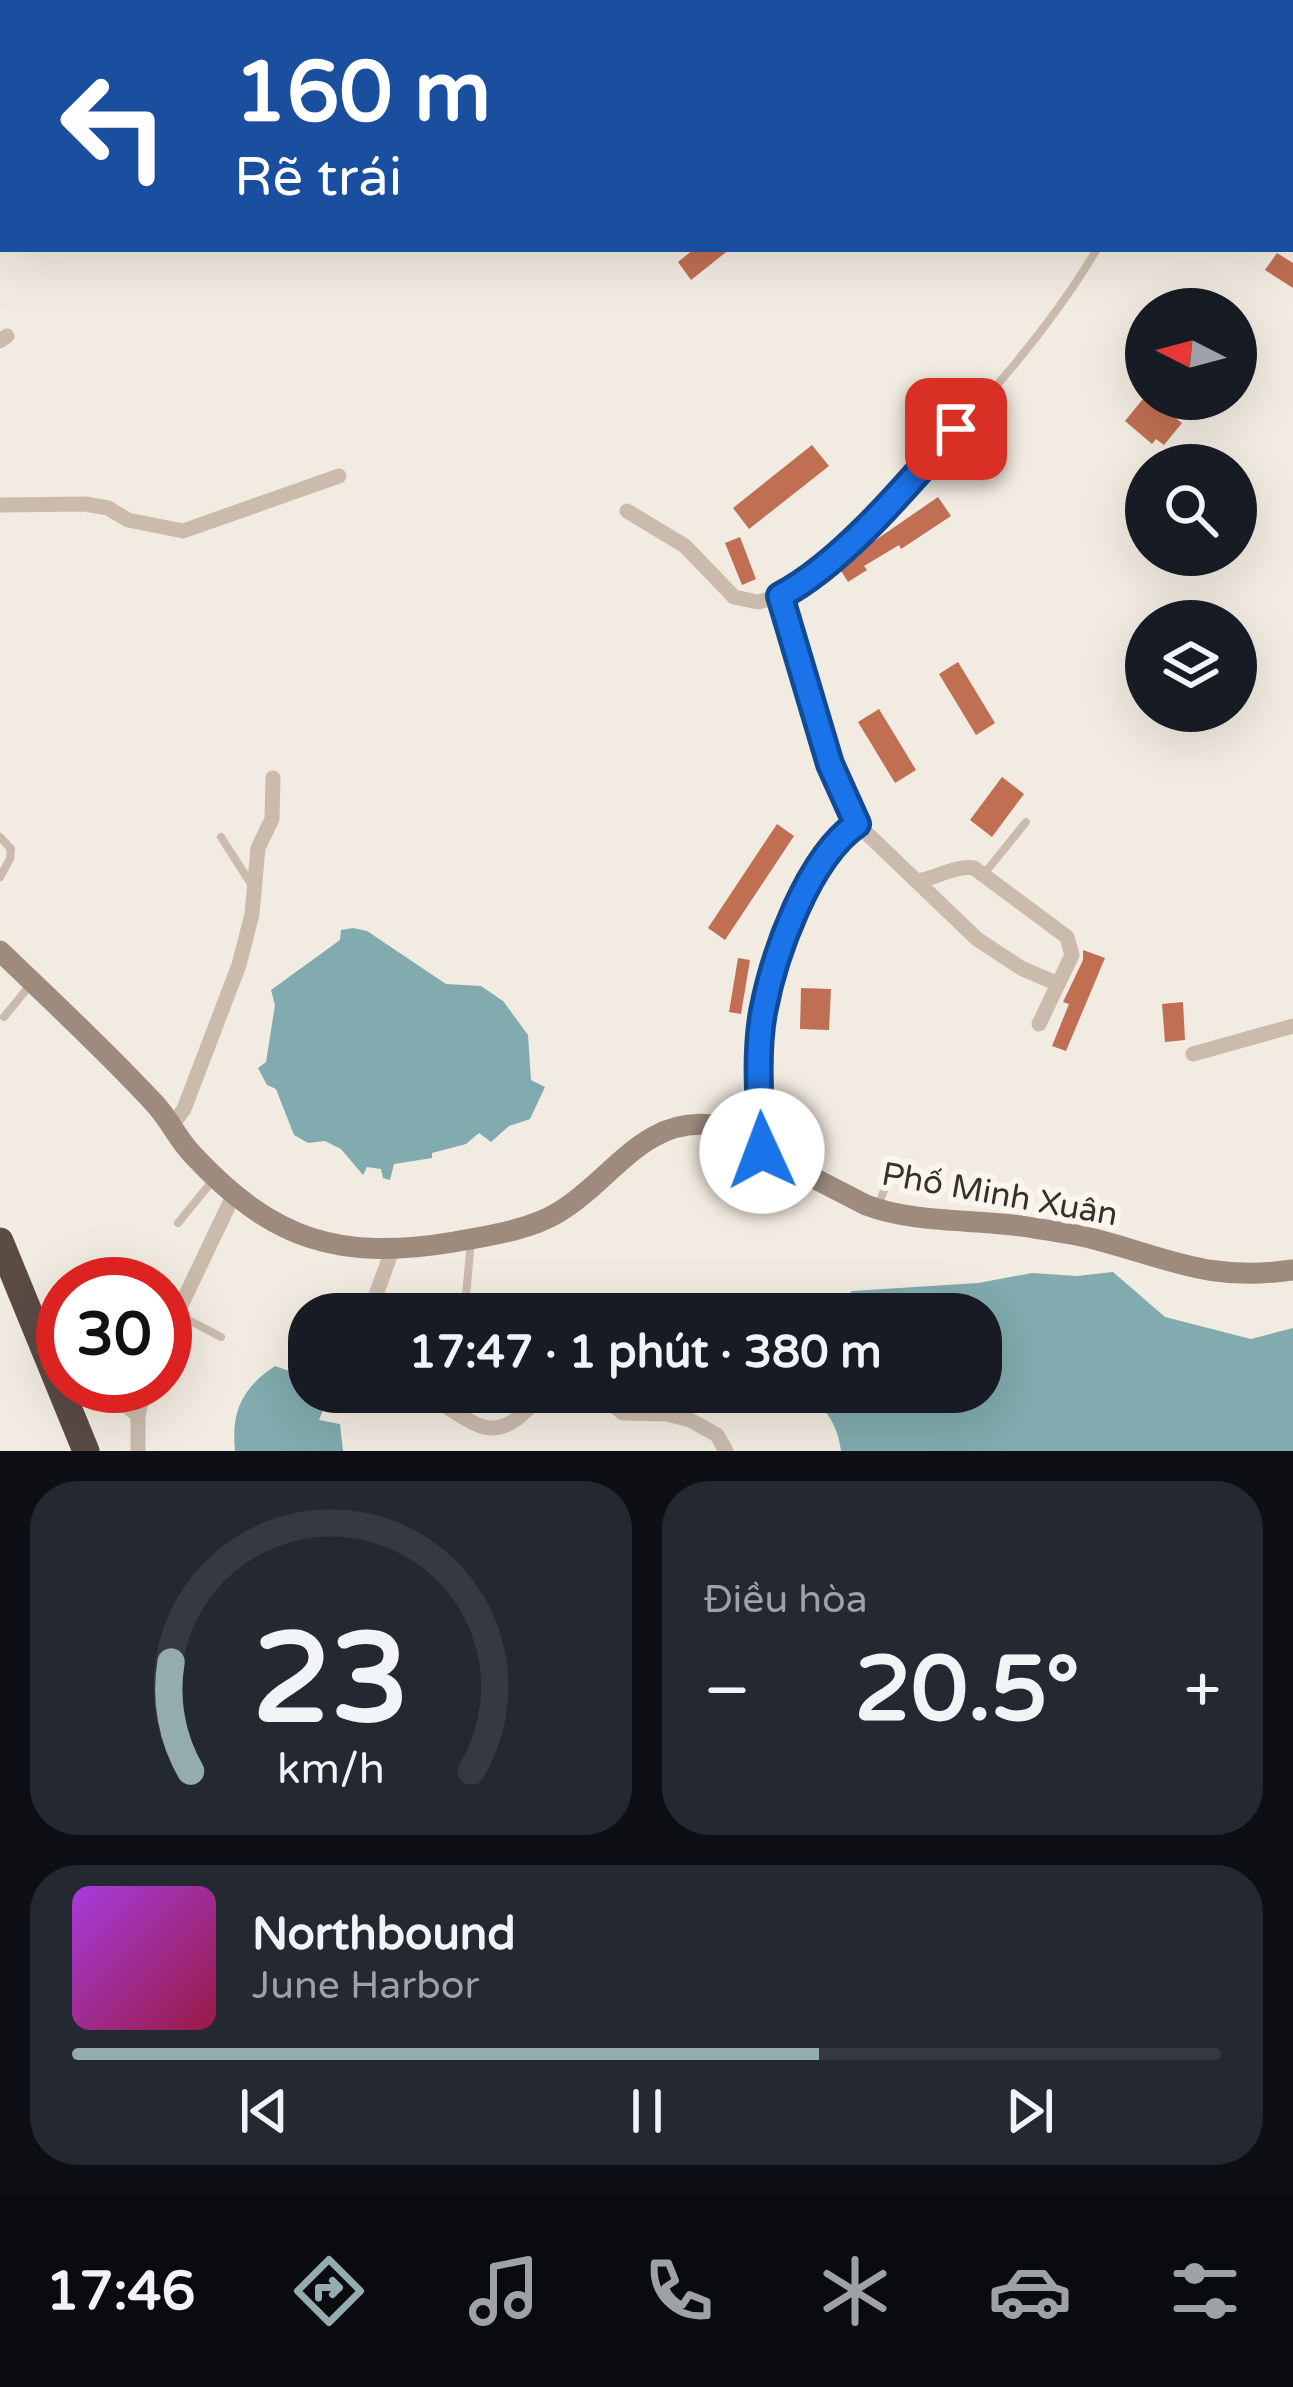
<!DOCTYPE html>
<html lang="vi">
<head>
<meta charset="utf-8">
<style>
	:root { --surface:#171b24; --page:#242831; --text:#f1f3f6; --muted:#9ea1a6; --line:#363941; --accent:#94abaf }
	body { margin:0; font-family:"Varela Round",sans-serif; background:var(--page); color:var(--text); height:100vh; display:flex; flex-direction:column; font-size:45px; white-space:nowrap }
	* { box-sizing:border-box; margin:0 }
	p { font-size:39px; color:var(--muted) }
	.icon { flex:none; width:66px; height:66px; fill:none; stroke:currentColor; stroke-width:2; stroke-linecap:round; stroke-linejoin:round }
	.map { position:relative; height:1451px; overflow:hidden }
	.side { display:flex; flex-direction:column; gap:30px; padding:30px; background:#0d0f14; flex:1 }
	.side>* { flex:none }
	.hud { position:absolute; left:0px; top:0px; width:1293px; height:252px; box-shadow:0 12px 48px #0002; background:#1a4fa0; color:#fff; overflow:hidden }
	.needle { width:78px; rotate:276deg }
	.buttons { position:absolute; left:1125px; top:288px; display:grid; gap:24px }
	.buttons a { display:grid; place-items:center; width:132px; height:132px; border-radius:50%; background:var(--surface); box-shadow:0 12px 48px #0002; font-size:60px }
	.speed { position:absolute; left:36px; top:1257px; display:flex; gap:24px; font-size:60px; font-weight:700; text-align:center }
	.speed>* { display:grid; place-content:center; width:156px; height:156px; border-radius:50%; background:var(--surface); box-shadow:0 12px 48px #0002; line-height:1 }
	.speed .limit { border:18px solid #d22; background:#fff; color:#111 }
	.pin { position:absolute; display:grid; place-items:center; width:102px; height:102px; color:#fff; margin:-51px; border-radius:24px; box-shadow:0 6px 18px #0006 }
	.me { position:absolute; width:132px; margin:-66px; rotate:358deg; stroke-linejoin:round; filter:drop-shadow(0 0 9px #0008) }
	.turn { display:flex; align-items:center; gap:42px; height:252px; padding:0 36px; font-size:54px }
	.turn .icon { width:156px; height:156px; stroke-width:2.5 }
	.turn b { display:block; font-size:84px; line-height:102px }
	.big { font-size:90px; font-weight:700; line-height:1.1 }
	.side .widget { flex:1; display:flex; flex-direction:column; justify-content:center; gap:18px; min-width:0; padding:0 42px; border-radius:48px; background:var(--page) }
	.side .dial { align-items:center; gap:0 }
	.dial svg { height:312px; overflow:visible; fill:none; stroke:var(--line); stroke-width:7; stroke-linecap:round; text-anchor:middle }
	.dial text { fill:var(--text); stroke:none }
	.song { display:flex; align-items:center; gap:36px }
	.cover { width:144px; height:144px; border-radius:18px; background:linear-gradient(135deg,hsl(280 70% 55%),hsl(340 70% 35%)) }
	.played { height:12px; border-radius:6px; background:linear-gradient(90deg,var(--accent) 65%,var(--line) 65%) }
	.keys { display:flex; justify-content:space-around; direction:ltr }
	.heat { display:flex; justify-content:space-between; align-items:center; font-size:66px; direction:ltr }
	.side .tiles { flex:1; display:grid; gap:30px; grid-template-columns:1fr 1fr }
	.widget:last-child { grid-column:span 2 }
	.trip { position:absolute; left:288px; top:1293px; width:714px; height:120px; border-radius:48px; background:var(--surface); box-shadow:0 12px 48px #0002; font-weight:700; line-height:120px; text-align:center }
	.tabs { display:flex; height:192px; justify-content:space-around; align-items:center; background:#090b0e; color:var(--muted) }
	.tabs .icon { width:84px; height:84px }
	.tabs .current { color:var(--accent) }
	.tabs b { font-size:54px; color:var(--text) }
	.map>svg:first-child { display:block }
</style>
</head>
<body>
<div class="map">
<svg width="1293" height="1451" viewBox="0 0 1293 1451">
	<rect width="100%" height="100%" fill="#f2ebe1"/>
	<path fill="#81abae" d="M353,928L367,931L446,984L481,986L503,1001L528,1035L531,1080L545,1087L530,1119L509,1126L491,1142L479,1133L466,1144L432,1153V1158L394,1164L390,1180L383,1178L381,1169L367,1167L363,1175L341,1149L325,1141L308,1143L294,1135L276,1089L267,1085L258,1068L266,1062L275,1005L271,990L340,940L341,930Z
		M1113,1272L1165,1317L1251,1339L1293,1328V1451H841C838,1425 826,1409 807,1392H981V1314H825L852,1291L978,1283L1032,1273L1077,1276Z
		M275,1366L309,1378V1392H315L313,1401L325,1405L319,1420L340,1424L343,1451H235C231,1411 242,1388 275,1366Z"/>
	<path fill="#c06f52" d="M694,249H730L691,280L678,262Z
		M1277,253L1293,263V288L1265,270Z
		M1143,399H1173L1165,410L1182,423L1164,445L1156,439L1152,444L1125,421Z
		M812,445L829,466L749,529L733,508Z
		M938,497L951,516L901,549L899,545L864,566L867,570L848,582L838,566Z
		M740,537L756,579L742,585L725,543Z
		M958,662L995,723L976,735L939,674Z
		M879,709L916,770L895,783L858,722Z
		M1002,777L1024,794L992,837L970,820Z
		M777,824L794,836L725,940L708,928Z
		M1083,950L1105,958L1066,1051L1052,1046L1069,1004L1063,1002L1083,960Z
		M738,958L750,960L741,1014L729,1012Z
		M801,988L831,989L829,1030L800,1029Z
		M1183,1002L1185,1040L1165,1042L1162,1004Z"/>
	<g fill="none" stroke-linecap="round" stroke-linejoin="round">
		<path stroke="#cabbad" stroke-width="8" d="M1233,3L1235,0
			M780,595C825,573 857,534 892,499C965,423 1043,340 1097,249
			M0,837L11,849L10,859L0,877
			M221,837L253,887
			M984,874L1026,822
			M4,1017L31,984
			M756,1191L771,1158
			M778,1200L794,1171
			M877,1208L885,1188
			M178,1223L214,1179
			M465,1307L471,1240
			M179,1315L221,1337"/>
		<path stroke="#cabbad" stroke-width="15" d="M0,34L3,37
			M0,341L7,336
			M0,505L85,504L108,508L128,520L183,531L339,476
			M627,511L685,546L734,597L758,602L780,596L830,764L857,824L977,939L1021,968L1058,984
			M916,881C935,879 955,865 974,868L1067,937L1072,955L1039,1024
			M1193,1054L1293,1026
			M171,1127L184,1109L239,965L252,914L258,848L272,819L273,778
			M762,1151C760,1106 755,1057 763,1012C774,955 808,857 857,824
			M369,1314L393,1248
			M165,1339L235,1192
			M100,1386L138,1415
			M423,1392C483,1428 494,1451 543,1392
			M596,1392L623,1413L667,1414L690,1420L717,1435L726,1451
			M138,1451V1415L145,1386"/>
		<path stroke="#9e8b7e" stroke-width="21" d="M0,951C52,1001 106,1051 155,1104C170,1120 178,1140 193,1155C273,1241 340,1261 454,1242C487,1236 530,1230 559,1212C611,1181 643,1117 711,1125L866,1205C913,1223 971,1219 1021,1226C1045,1230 1071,1233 1094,1239C1171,1259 1209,1282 1293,1270"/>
		<path stroke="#5a4b43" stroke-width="27" d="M0,1241L86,1451"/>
	</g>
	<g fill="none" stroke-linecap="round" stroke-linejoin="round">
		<defs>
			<path id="route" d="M762,1151C760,1106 755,1057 763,1012C774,954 808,858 857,824L830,764L780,596C842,564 910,482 956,429"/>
		</defs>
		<use href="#route" stroke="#114b97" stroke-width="30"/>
		<use href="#route" stroke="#1a73e8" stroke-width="21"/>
	</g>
	<g text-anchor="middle" stroke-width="12" stroke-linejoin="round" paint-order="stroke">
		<g font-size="33" fill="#39302b" stroke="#faf5ee">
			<text transform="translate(1000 1193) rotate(10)" y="12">Phố Minh Xuân</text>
		</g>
	</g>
</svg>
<div class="buttons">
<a><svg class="needle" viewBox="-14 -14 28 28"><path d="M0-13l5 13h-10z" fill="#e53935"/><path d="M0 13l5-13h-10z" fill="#9ea1a6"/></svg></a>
<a><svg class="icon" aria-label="search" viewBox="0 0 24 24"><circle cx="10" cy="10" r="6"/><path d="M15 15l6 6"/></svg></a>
<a><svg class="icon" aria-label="layers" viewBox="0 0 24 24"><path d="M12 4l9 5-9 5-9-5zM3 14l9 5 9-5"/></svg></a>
</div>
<div class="speed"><div class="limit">30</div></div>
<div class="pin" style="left:956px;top:429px;background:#d93025"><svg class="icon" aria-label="arrive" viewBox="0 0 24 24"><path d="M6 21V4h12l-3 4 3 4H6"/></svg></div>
<svg class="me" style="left:762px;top:1151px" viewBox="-20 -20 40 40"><circle r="19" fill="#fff"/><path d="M0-13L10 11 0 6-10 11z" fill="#1a73e8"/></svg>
<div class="trip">17:47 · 1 phút · 380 m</div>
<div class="hud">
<div class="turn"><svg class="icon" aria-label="left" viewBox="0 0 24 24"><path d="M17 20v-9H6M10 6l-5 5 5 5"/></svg><div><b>160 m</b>Rẽ trái</div></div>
</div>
</div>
<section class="side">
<div class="tiles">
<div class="widget dial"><svg viewBox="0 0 100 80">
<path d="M14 69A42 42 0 1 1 86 69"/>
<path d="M14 69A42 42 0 0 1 9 41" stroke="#94abaf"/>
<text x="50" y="56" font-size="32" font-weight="700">23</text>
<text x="50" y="72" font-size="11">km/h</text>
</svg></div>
<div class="widget"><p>Điều hòa</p>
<div class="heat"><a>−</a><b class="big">20.5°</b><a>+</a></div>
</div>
<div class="widget">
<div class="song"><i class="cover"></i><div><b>Northbound</b><p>June Harbor</p></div></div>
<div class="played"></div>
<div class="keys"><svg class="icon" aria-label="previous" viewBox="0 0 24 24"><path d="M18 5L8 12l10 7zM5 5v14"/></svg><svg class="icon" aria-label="pause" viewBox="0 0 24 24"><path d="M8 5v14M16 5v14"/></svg><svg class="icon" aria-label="next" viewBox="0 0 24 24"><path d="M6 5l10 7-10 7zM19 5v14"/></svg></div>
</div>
</div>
</section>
<nav class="tabs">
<b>17:46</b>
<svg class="icon current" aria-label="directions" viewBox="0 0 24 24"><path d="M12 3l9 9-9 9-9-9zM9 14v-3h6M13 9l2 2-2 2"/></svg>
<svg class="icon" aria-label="music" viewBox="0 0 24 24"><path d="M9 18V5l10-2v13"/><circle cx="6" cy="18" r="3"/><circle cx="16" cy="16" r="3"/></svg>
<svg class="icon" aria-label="phone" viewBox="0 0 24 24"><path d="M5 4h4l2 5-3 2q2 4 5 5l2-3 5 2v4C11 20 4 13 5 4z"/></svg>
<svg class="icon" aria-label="climate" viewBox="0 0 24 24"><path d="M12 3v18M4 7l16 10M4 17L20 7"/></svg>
<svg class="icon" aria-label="car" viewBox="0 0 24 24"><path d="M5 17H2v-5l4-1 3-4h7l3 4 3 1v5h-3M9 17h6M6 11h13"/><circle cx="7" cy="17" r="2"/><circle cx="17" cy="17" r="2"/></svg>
<svg class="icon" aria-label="filters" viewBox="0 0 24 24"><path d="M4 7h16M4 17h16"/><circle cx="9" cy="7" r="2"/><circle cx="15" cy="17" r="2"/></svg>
</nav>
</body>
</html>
